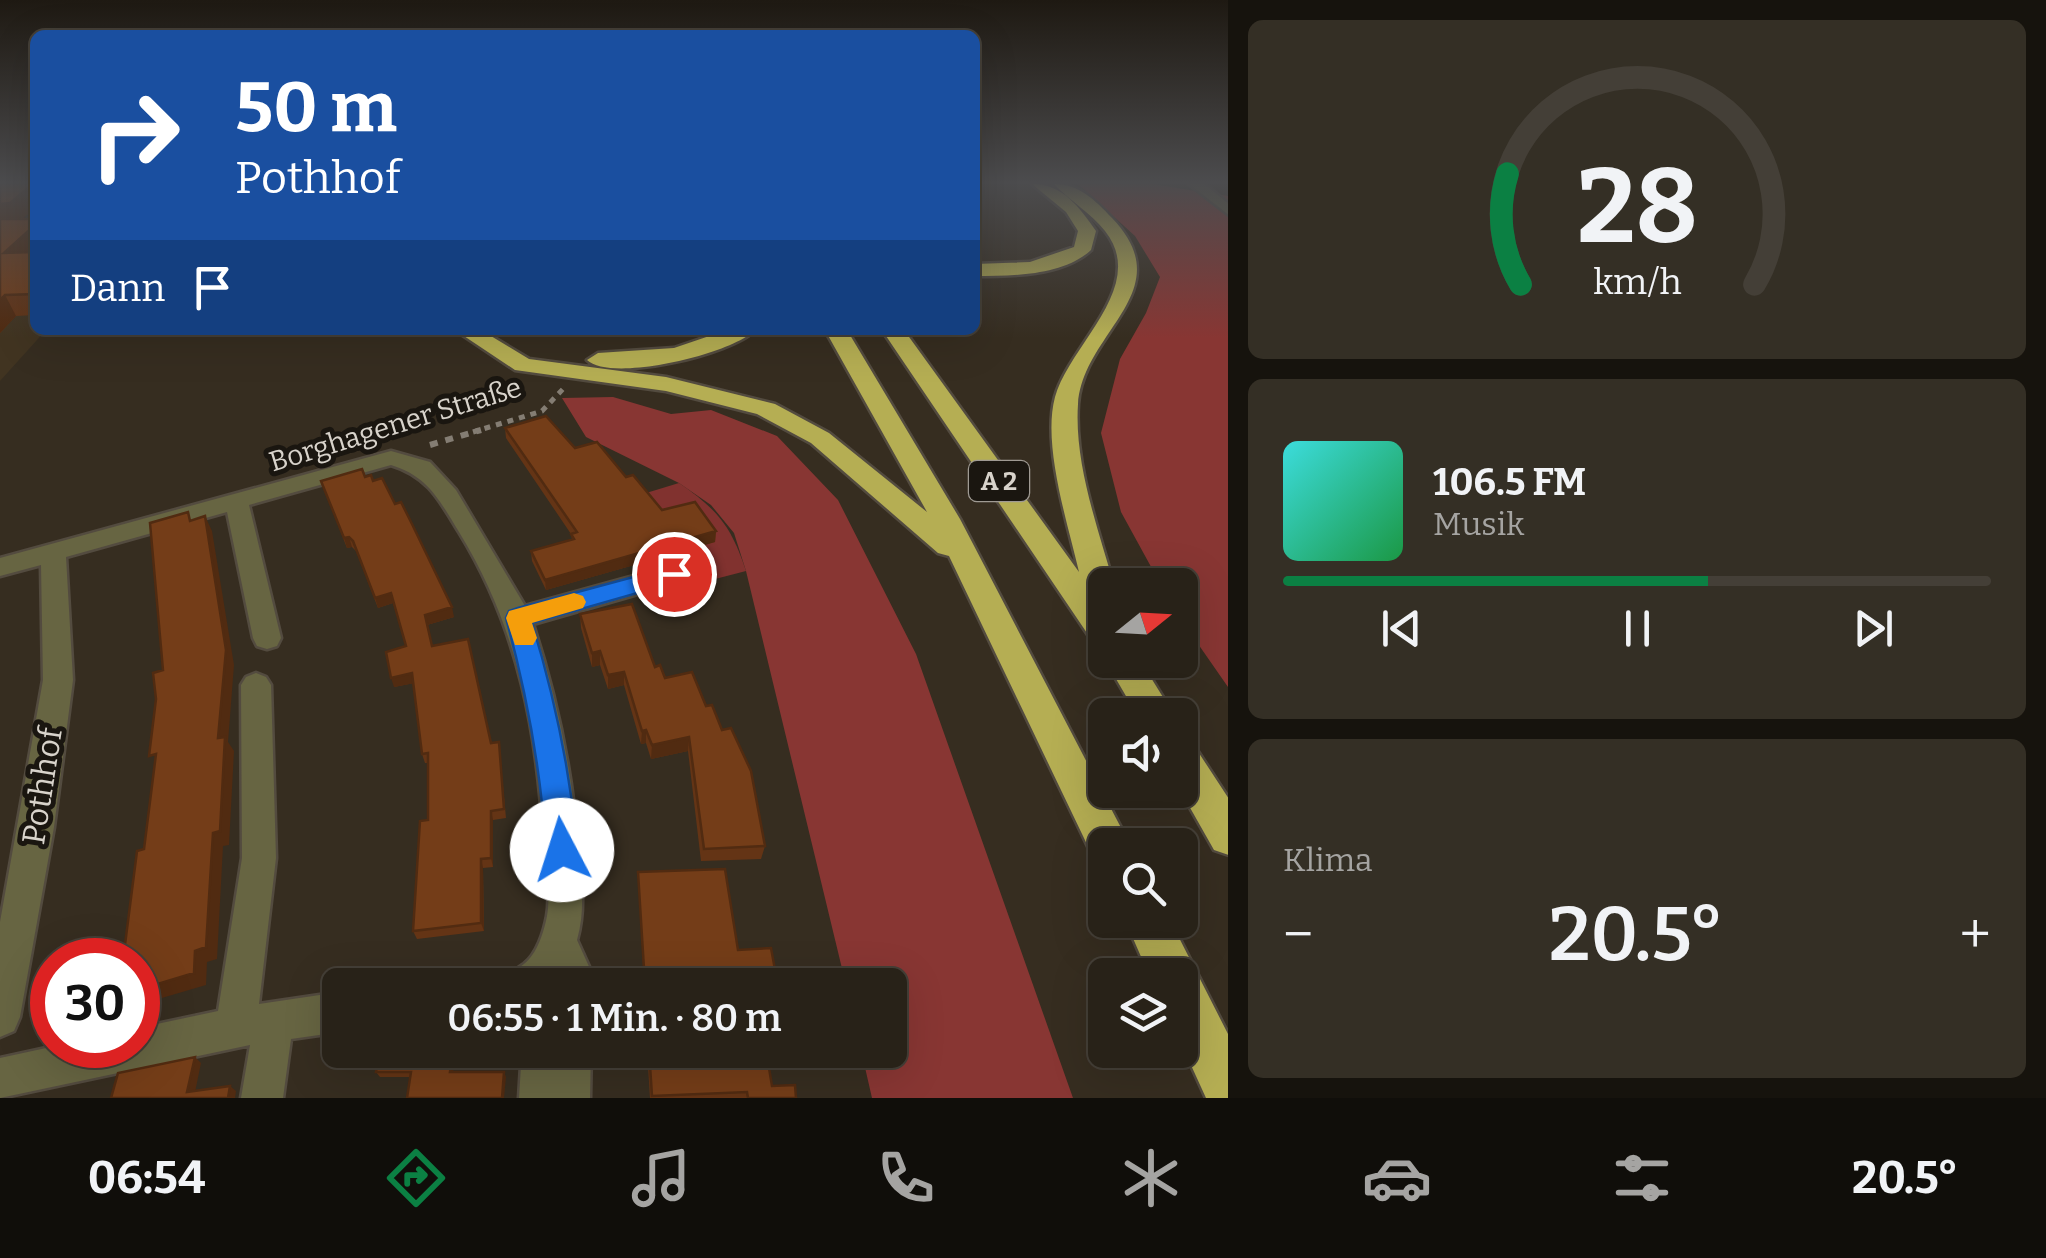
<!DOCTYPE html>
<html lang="de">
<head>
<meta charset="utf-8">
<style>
	:root { --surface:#282218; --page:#342f25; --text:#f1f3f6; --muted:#a5a4a2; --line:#443f37; --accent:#0b8043 }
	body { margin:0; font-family:Bitter,serif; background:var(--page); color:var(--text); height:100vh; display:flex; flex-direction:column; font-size:38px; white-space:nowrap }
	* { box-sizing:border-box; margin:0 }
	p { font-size:32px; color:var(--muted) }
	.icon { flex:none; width:55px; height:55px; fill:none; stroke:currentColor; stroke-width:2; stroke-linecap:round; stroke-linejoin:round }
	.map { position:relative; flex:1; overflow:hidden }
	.panel { display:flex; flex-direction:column; gap:20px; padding:20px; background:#16130d; width:818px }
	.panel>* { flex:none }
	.banner { position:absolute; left:30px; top:30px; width:950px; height:305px; border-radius:15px; box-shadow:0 10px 40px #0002,0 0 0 2px var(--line); background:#1a4fa0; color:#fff; overflow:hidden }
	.needle { width:65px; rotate:72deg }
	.controls { position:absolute; left:1088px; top:568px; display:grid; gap:20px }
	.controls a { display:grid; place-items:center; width:110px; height:110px; border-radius:15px; background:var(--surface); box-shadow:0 10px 40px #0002,0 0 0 2px var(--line); font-size:50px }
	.speed { position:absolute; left:30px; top:938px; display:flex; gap:20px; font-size:50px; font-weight:700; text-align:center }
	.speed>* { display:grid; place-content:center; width:130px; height:130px; border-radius:50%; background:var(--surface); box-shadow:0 10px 40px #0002,0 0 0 2px var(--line); line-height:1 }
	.speed .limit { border:15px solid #d22; background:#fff; color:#111 }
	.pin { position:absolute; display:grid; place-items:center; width:85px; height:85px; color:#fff; margin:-42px; border:5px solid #fff; border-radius:50%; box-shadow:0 2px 10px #0007 }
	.me { position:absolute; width:110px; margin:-55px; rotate:355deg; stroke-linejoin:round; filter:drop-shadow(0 0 8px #0008) }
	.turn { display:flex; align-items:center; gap:35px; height:210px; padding:0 40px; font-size:45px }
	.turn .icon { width:130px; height:130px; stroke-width:2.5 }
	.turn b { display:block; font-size:70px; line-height:85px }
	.then { display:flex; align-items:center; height:95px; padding:0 40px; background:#0003; gap:20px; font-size:38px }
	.big { font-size:75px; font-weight:600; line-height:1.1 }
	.panel .card { flex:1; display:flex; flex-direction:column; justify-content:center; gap:15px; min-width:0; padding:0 35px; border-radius:15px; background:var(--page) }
	.panel .dial { align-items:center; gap:0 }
	.dial svg { height:260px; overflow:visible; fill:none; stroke:var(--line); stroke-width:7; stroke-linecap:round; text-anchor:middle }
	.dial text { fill:var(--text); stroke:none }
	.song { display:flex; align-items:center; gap:30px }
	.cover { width:120px; height:120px; border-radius:15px; background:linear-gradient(135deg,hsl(180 70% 55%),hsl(140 70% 35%)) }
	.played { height:10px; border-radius:5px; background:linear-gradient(90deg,var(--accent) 60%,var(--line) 60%) }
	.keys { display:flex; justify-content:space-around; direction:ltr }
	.heat { display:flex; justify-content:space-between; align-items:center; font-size:55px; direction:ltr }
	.trip { position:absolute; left:322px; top:968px; width:585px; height:100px; border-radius:15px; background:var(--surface); box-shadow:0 10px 40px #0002,0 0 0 2px var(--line); font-weight:600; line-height:100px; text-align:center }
	.menu { display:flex; height:160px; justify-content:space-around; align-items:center; background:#100e0a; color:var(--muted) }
	.menu .icon { width:70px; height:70px }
	.menu .selected { color:var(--accent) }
	.menu b { font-size:45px; color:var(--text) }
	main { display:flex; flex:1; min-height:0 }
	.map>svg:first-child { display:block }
</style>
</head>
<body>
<main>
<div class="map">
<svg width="1229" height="1098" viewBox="0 0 1229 1098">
	<rect width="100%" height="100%" fill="#362d20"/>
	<path fill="#413421" d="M35,233V330H46L0,381V234Z"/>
	<path fill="#81322f" d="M679,483C718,510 731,526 746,571L692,585L633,497Z"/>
	<path fill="#883633" d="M1078,184H1152L1228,196V687L1180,618V585H1161L1121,512L1101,433L1120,359L1146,313L1160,277L1135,236Z
		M613,397L671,414L711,410L777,436L838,500L916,654L1073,1098H872L861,1050H890V985H846L746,571L734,533L711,505L679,483L586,437L562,398Z"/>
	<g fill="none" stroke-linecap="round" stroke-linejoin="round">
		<defs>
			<path id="street" d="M1189,184H1204L1229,204V215Z
				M391,451L430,462L456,490L525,606L674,565L683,567L687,574L683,581L533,624C557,698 572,769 578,847C581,879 586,908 577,940L591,971L590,985H505C510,972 513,972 524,964C537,954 544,932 547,916C551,895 545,869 544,847C538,735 519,629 459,532C440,501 428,476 391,465L249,505L281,638L277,646L267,649L257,646L253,638L227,512L66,557L73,680L54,827L20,1017L14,1031L0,1037V922L43,680L41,565L0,576V558Z
				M256,673L266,677L271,685L276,858L259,1004L340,992V1032L291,1039L283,1098H241L250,1045L0,1098V1058L60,1045H138V1028L218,1011L242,858L241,685L246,677Z
				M522,1050H591L590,1098H519Z"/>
			<path id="highway" d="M1032,184C1063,184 1079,207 1096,231L1091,250C1063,276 1011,276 975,276V264L1030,262L1074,247L1078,231L1066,212Z
				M1054,184C1079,184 1095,200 1112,218C1182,291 1083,331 1078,404C1074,464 1098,528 1114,585H1105L1103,643L1091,639L882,330H904L1079,572C1068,524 1042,445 1055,397C1069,345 1149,286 1105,231C1091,213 1070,201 1054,184Z
				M455,330H481L529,359L666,377L775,404L829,433L927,512L825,330H847L960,519L1130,845H1105V863L1094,859L949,556L938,553L811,443L757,414L666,391L515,370Z
				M727,330H755C732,354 611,383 587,360L598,353L674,348Z
				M1105,660H1140L1174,715H1137Z
				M1180,739L1193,744L1229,799V855L1214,850L1180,790Z
				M1125,920H1170L1229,1036V1098H1206L1180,1041V975H1149Z"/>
		</defs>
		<use href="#street" stroke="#534b3f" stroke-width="5"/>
		<use href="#highway" stroke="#534b3f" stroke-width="5"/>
		<path stroke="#847d73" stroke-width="5" stroke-dasharray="6 6" stroke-linecap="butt" d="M473,432L542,411L563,389"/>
		<path stroke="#847d73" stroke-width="6" stroke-dasharray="8 8" stroke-linecap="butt" d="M430,445L481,430"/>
		<use href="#street" fill="#676542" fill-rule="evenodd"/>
		<use href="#highway" fill="#b5ae53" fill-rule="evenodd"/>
	</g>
	<path fill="#643415" d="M0,184L22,219H35V315L16,316L0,333Z
		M505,428L575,448L626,477L662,510L716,531L715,542L546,590L532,561L531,551L572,540L571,534L506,438Z
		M365,477L373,481L395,504L454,617L427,625L432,646L491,743L499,742L506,818L493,820V867L483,868L484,931L417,939L413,931L428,820V763H425L422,754L414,683L394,687L406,646L393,603L378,608L356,551L352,547L347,548L324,490Z
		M580,614L655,667L665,678L765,846L761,859L701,861L688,751L651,759L646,743L641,744L624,685L608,689L600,665L592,667L581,628Z
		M638,872L738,950L776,975L772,985H644Z
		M380,1050H456L453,1072L506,1077H380L376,1072Z
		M647,1050H766L772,1086L796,1098H650Z"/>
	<path fill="#512b11" d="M33,184H35V208L19,222L0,223V204Z
		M35,225V253H4Z
		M5,295L16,316L0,333V300Z
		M205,516L212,531L234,665L228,742L234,751L229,845L223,846L217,959L207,962L206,985L138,1005V990L195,951Z
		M716,531L715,542L546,590L545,580Z
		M349,537L352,547L347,548L344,538Z
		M391,593L393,603L378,608L375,598Z
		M452,607L454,617L427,625L425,615Z
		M600,651V665L592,667V653Z
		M624,672V685L608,689V675Z
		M412,673L415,683L394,687L391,678Z
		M646,730V743L641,744L642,731Z
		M689,737L688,751L651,759L652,745Z
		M491,811L493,820V867L491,858Z
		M481,859L483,868L484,931L481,923Z
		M453,1050H456L452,1077L450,1072Z
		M195,1057L201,1063L194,1097L187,1092Z
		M504,1072L506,1077L504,1098H502Z
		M230,1086L236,1091L235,1098H228Z"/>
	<path fill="#743d18" stroke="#512b11" stroke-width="2.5" d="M0,184H33L10,203L0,204Z
		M0,219H35V225L4,253L35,252V294L5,295L0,300Z
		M546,416L575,448L597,442L626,477L633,475L662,510L695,502L716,531L545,580L531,551L574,539L571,534L577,532L505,428Z
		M362,469L365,477L371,475L373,481L382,478L395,504L401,502L412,524L452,607L425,615L432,646L468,639L491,743L499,742L504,809L491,811V858L481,859V923L413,931L420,821L428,820V753L422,754L412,673L391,678L386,652L406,646L391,593L375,598L353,541L349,537L344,538L321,481Z
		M188,512L190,521L205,516L226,650L218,738L225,737L220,831L213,833L206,947L195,951L194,973L138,990V960H123L137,851L144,849L156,754L149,756L156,699L153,673L163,670L150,523Z
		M632,604L655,667L660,665L665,678L692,672L706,706L712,705L722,730L731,728L751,771L765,846L704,849L689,737L652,745L646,730L642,731L624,672L608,675L600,651L592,653L580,614Z
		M725,869L738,950L771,948L776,975L755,976L756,985H645L638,872Z
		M380,1050H453L450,1072H504L502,1098H407L411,1072H376Z
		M649,1050H766L772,1086L795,1085L796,1098H748L747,1092L652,1096Z
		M195,1057L187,1092L230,1086L228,1098H111L118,1073Z"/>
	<linearGradient id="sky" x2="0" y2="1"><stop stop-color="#1e1912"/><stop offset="0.54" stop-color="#4c4c4e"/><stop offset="1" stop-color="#4c4c4e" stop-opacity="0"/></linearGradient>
	<rect width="1229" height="338" fill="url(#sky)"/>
	<path fill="#1a73e8" stroke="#114b97" stroke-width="2.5" d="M674,566L683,568L686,574L683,580L532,623C555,698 570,771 578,850L573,861L562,865L551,861L546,850C541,770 527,695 506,618L509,611L518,608Z"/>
	<path fill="#f59e0b" d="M574,593L583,596L586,602L583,608L532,623L537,638L533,645H515L506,618L509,611Z"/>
	<g text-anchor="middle" stroke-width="10" stroke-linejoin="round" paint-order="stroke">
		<rect fill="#1a1610" stroke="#9f9a93" stroke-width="2.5" x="969" y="461" width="60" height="40" rx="8"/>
		<g font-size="25" font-weight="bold" fill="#d8d3cb">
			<text x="999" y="490">A 2</text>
		</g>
		<g font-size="28" fill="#d8d3cb" stroke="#1a1610">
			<text transform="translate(395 424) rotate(-17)" y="10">Borghagener Straße</text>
		</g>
		<g font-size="32" fill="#d8d3cb" stroke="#1a1610">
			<text transform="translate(42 786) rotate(-81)" y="11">Pothhof</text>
		</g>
	</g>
</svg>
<div class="controls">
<a><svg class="needle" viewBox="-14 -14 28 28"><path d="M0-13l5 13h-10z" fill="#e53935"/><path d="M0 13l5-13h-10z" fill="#a5a4a2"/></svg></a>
<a><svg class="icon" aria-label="sound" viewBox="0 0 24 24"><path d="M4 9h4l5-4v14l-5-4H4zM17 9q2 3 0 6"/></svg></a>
<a><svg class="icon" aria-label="search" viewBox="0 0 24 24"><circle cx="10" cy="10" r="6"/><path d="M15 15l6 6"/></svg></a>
<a><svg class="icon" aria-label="layers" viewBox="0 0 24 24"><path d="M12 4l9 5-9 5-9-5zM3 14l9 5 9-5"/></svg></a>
</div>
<div class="speed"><div class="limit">30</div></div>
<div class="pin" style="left:674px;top:574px;background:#d93025"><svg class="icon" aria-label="arrive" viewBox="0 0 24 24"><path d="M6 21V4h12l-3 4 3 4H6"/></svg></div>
<svg class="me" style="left:562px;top:850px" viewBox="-20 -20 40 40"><circle r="19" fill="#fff"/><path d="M0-13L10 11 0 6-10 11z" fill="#1a73e8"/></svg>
<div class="trip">06:55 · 1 Min. · 80 m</div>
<div class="banner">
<div class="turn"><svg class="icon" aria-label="right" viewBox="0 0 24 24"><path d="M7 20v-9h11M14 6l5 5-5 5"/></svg><div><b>50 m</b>Pothhof</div></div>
<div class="then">Dann<svg class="icon" aria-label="arrive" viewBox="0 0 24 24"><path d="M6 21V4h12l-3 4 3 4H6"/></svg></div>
</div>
</div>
<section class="panel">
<div class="card dial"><svg viewBox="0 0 100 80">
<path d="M14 69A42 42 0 1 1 86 69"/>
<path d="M14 69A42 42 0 0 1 10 35" stroke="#0b8043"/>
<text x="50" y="56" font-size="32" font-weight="700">28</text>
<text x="50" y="72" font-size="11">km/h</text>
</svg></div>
<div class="card">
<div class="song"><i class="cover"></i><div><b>106.5 FM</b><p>Musik</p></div></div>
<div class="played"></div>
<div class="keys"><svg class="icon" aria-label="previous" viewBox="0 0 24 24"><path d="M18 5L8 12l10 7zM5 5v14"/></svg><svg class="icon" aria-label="pause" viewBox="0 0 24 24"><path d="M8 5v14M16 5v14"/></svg><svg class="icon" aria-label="next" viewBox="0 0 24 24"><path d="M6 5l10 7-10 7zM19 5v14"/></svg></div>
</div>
<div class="card"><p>Klima</p>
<div class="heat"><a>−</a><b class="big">20.5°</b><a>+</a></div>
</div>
</section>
</main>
<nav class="menu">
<b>06:54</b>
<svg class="icon selected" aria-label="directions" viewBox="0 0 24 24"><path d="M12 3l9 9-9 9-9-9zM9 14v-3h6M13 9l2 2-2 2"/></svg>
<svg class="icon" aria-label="music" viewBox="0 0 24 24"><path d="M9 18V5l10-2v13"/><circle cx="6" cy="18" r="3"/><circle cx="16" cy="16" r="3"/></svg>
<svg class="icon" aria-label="phone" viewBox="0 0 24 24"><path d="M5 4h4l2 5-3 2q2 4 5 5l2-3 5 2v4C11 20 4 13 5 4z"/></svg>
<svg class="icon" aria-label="climate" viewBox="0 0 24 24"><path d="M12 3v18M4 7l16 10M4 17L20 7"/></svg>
<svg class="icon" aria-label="car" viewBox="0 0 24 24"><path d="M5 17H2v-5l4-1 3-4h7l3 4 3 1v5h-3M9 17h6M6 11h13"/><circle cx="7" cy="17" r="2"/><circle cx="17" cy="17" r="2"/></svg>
<svg class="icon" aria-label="filters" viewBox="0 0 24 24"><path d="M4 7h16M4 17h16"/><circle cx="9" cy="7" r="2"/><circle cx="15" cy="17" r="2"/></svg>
<b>20.5°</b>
</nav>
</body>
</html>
